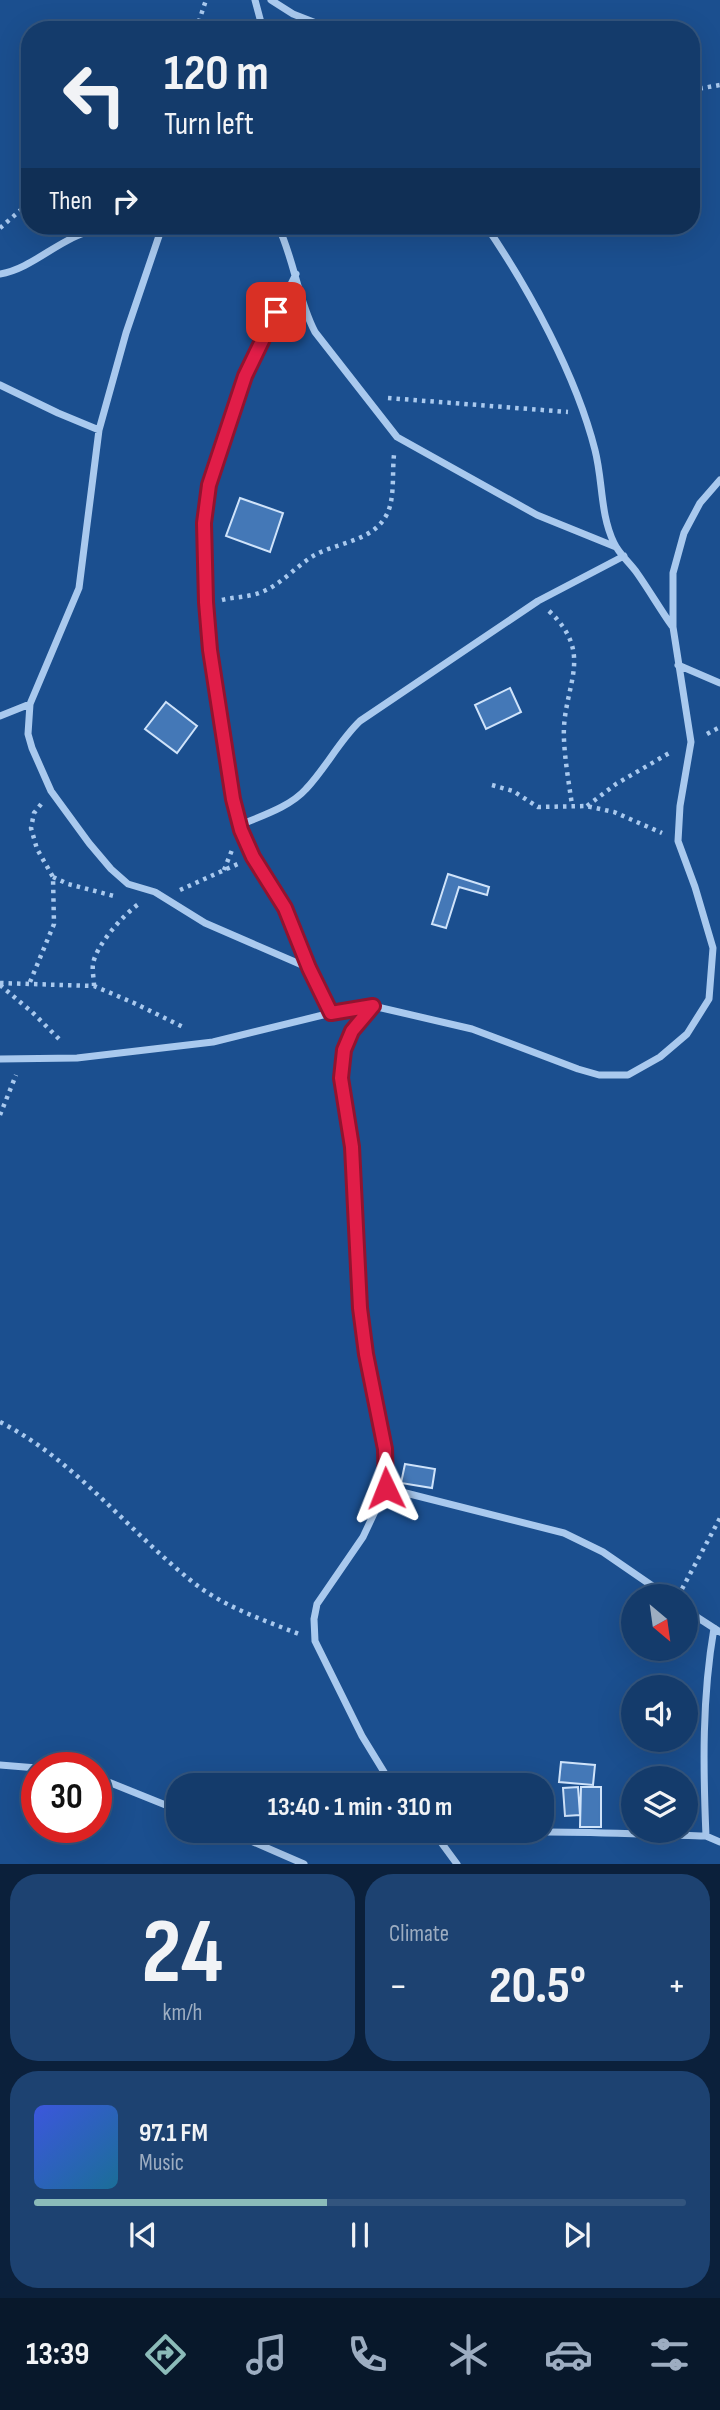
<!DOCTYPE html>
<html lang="en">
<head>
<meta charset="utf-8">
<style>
	:root { --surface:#143b6b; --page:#1d4271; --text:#f1f3f6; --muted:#9dadc1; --line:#33557e; --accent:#8bbbb9 }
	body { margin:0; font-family:"Sofia Sans Condensed",sans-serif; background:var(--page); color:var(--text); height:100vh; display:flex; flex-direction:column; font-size:26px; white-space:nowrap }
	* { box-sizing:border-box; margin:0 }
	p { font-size:23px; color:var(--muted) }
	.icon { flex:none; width:38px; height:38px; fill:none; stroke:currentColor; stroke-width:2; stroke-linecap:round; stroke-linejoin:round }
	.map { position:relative; height:1864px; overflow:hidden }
	.sheet { display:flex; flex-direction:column; gap:10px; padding:10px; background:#0b203b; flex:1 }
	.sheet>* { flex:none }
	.top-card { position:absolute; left:21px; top:21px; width:679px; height:214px; border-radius:28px; box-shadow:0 7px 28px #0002,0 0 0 2px var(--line); background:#143b6b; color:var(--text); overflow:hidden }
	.needle { width:46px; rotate:151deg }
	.tools { position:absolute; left:621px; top:1584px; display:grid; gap:14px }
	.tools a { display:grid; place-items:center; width:77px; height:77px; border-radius:50%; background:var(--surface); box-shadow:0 7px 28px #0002,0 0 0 2px var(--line); font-size:35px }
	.speed { position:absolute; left:21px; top:1752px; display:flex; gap:14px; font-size:35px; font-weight:700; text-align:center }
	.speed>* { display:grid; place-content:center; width:91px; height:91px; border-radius:50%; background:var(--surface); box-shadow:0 7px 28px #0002,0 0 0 2px var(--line); line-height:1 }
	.speed .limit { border:10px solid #d22; background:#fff; color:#111 }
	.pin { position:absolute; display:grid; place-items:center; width:60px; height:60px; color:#fff; margin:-30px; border-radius:14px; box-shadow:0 4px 10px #0006 }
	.me { position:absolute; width:77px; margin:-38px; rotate:358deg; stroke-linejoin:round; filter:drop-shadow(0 0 5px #0008) }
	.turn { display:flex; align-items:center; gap:24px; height:147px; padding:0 28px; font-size:32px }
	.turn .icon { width:91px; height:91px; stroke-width:2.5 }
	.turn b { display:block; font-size:49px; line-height:60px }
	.then { display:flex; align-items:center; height:66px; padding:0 28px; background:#0003; gap:14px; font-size:26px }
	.big { font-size:52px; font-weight:700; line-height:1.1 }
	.sheet .card { flex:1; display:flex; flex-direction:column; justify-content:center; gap:10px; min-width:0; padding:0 24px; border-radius:28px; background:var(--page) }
	.sheet .dial { align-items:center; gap:0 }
	.dial b { font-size:91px; line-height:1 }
	.song { display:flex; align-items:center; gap:21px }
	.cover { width:84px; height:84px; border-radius:10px; background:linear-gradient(135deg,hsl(230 70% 55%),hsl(200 70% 35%)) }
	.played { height:7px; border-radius:4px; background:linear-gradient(90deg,var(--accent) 45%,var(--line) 45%) }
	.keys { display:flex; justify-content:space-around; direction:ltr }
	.heat { display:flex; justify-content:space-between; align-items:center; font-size:38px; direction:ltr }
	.sheet .tiles { flex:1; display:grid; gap:10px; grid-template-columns:1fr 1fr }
	.card:last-child { grid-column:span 2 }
	.trip { position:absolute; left:166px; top:1773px; width:388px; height:70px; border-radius:28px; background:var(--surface); box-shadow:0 7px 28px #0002,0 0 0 2px var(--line); font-weight:700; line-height:70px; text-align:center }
	.menu { display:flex; height:112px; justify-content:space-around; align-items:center; background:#08182b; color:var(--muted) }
	.menu .icon { width:49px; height:49px }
	.menu .current { color:var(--accent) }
	.menu b { font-size:32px; color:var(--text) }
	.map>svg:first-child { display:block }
</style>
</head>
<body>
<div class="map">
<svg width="720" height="1864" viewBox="0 0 720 1864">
	<rect width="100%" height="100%" fill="#1b4f8f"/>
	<path fill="#4478b7" stroke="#cfe3fa" stroke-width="2" d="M240,498L283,513L270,552L226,536Z
		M510,688L521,712L486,729L475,705Z
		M166,702L197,726L177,753L145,729Z
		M448,874L489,887L487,895L459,887L446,928L432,924Z
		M405,1464L435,1469L432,1488L401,1483Z
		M561,1762L595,1765L593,1785L559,1782Z
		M578,1787L580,1815L565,1816L563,1788Z
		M581,1787H601V1827H580Z"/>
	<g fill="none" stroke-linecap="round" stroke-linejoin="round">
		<path stroke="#a9c9ee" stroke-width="4.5" stroke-dasharray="3.5 5" stroke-linecap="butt" d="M196,30L206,0
			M691,90L720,85
			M0,228L30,202
			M388,398L568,412
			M222,600C234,597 248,597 259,593C280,586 295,567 313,556C337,542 373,542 387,514C395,498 392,473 394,455
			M549,611C597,656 561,687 564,740C565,761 569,784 572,805
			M707,734L720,727
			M492,785L513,791L538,807L586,806L614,812L662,833
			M587,806L616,784L671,752
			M224,870L232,850
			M53,877L68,884L114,896
			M180,890L240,863
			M30,982L54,924L53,877L37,849L31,828L34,813L42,803
			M0,983L94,986L134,1003L185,1028
			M0,985L32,1012L62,1042
			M94,986C94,979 92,971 93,964C96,945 124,914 140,903
			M0,1115L16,1075
			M0,1422C73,1459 126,1528 189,1579C221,1606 261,1619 299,1634
			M682,1589L720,1518"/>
		<path stroke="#a9c9ee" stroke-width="7" d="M255,0L263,30
			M271,0L293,14L334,30
			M278,226C294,259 298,300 315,332L397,437L537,515L616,547
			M486,226C529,289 576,375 595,450C603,481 600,514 614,543C619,554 630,563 637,573C649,590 660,609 672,626
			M161,230L126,333L99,430L79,588L30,704L28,734L32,748L51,791L89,843L111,869L128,884L155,892L205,923L309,968
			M0,274C30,269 55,243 84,233C109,224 152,233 182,226
			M296,274L245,376L209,485L204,523L206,602L210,650L233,799L241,830L253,857L285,908L309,968L331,1013
			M0,385L58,413L99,430
			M678,665L720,683
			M0,716L30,704
			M240,825C261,816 290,807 306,789C326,768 339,741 360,721L538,601L624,556
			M373,1006L352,1031L344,1050L341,1078L352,1147L360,1308L366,1354L385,1449L386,1488L363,1537L317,1604L314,1619L315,1641L362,1736L392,1785
			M0,1059L77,1058L213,1042L331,1013L373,1006L472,1029L578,1069L599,1075H628L660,1057L687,1034L709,999L713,948L695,887L678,841L680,806L691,742L673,627V573L684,533L700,503L720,480
			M386,1488L564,1533L603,1552L667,1596
			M686,1610L720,1632
			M0,1765L37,1768
			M96,1777L178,1810
			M226,1830L304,1864
			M432,1830L457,1864
			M706,1836C703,1766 702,1698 714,1628
			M439,1838C528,1827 617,1834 706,1836L720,1842"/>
	</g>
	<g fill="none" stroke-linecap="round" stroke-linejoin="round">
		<defs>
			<path id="route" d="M276,312L245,376L209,485L204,523L206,602L210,650L233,799L241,830L253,857L285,908L309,968L331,1013L373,1006L352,1031L344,1050L341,1078L352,1147L360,1308L366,1354L385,1449L386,1488"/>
		</defs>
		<use href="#route" stroke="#92132f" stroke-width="18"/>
		<use href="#route" stroke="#e11d48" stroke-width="12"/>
	</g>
</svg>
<div class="tools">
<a><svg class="needle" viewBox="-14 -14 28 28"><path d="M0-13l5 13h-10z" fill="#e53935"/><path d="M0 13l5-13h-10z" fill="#9dadc1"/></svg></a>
<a><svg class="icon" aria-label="sound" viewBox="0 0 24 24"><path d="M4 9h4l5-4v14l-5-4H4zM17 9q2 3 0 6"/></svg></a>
<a><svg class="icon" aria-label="layers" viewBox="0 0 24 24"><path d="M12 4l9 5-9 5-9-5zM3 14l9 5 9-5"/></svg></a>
</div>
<div class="speed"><div class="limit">30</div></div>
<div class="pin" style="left:276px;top:312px;background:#d93025"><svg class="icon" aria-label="arrive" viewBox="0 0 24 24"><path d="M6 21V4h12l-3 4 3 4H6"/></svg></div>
<svg class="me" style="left:386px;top:1488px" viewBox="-20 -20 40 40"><path d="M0-17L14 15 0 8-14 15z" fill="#e11d48" stroke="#fff" stroke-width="4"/></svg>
<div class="trip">13:40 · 1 min · 310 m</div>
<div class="top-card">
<div class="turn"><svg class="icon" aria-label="left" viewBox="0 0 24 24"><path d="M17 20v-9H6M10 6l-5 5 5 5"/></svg><div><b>120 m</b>Turn left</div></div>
<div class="then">Then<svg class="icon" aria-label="right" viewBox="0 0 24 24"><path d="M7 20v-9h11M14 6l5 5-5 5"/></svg></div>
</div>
</div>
<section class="sheet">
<div class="tiles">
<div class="card dial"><b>24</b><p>km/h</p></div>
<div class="card"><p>Climate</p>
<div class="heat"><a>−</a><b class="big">20.5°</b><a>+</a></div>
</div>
<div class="card">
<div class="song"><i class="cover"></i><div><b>97.1 FM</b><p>Music</p></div></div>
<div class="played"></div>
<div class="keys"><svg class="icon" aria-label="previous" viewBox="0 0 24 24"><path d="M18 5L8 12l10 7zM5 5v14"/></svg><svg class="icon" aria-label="pause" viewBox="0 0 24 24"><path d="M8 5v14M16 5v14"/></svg><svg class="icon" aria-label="next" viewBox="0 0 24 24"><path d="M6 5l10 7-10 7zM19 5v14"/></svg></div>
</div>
</div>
</section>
<nav class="menu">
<b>13:39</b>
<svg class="icon current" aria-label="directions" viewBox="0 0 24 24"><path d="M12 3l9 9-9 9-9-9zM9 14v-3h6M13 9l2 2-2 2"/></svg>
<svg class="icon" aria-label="music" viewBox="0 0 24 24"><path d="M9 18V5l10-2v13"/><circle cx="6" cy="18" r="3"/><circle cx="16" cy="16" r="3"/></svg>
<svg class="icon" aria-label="phone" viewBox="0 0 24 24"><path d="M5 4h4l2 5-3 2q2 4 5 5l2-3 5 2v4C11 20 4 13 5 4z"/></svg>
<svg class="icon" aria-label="climate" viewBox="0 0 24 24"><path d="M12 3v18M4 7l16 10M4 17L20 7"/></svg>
<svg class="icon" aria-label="car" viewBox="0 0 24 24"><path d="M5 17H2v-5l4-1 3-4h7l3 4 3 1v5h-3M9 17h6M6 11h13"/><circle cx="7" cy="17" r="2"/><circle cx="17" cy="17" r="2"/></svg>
<svg class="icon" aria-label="filters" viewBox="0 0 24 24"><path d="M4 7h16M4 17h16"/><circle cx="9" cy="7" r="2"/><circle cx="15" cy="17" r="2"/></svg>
</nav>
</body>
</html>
